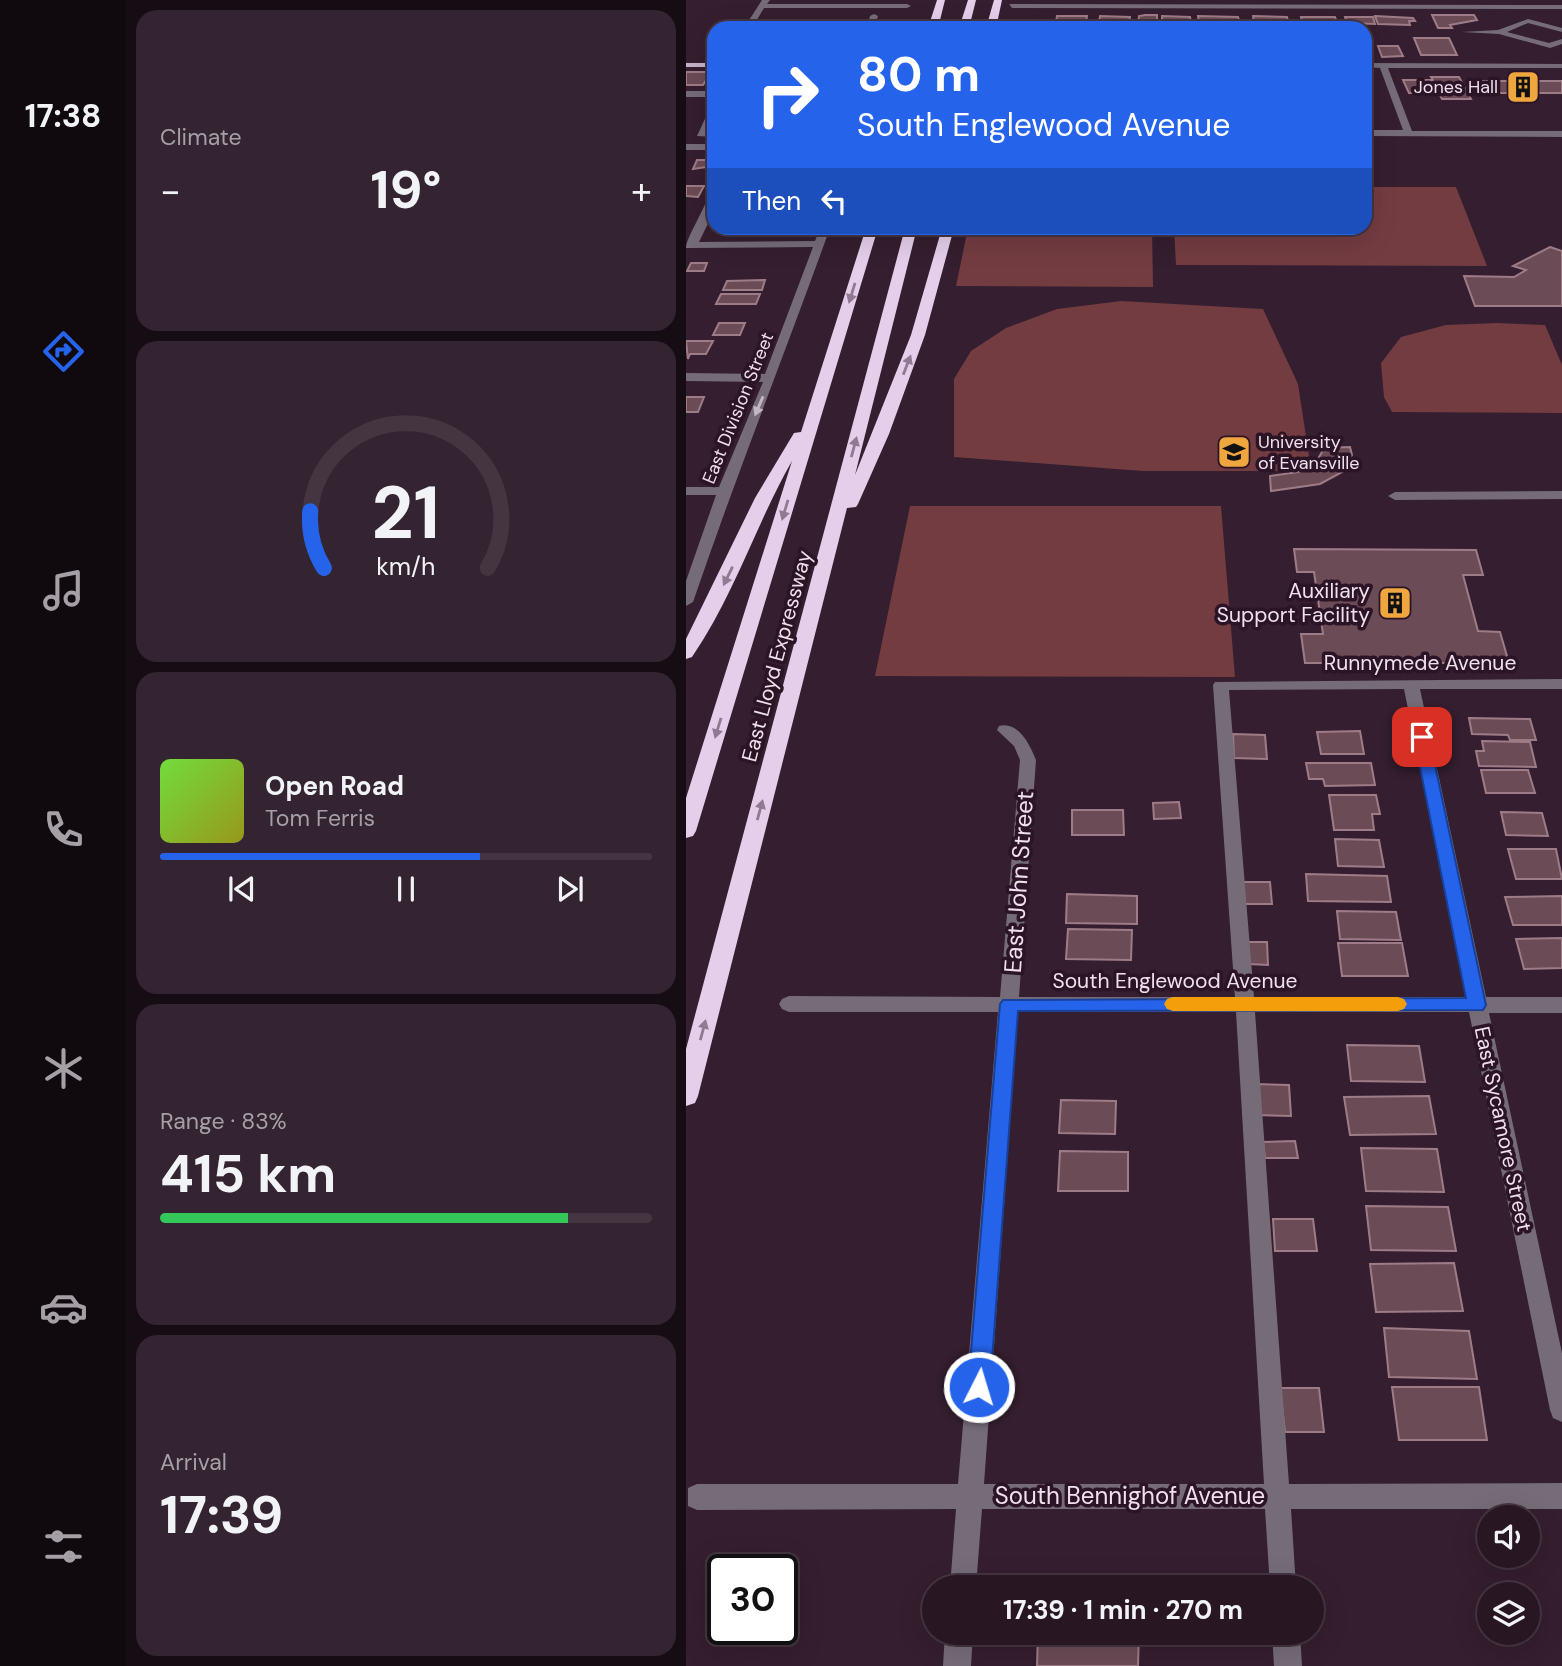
<!DOCTYPE html>
<html lang="en">
<head>
<meta charset="utf-8">
<style>
	:root { --surface:#281623; --page:#342330; --text:#f1f3f6; --muted:#a59fa6; --line:#443541; --accent:#2563eb }
	body { margin:0; font-family:"DM Sans",sans-serif; background:var(--page); color:var(--text); height:100vh; display:flex; flex-direction:column; font-size:26px; white-space:nowrap }
	* { box-sizing:border-box; margin:0 }
	p { font-size:23px; color:var(--muted) }
	.icon { flex:none; width:38px; height:38px; fill:none; stroke:currentColor; stroke-width:2; stroke-linecap:round; stroke-linejoin:round }
	.map { position:relative; flex:1; overflow:hidden }
	.drawer { display:flex; flex-direction:column; gap:10px; padding:10px; background:#160c13; width:560px }
	.drawer>* { flex:none }
	.guide { position:absolute; left:21px; top:21px; width:665px; height:214px; border-radius:21px; box-shadow:0 7px 28px #0002,0 0 0 2px var(--line); background:#2563eb; color:#fff; overflow:hidden }
	.controls { position:absolute; left:791px; top:1505px; display:grid; gap:14px }
	.controls a { display:grid; place-items:center; width:63px; height:63px; border-radius:50%; background:var(--surface); box-shadow:0 7px 28px #0002,0 0 0 2px var(--line); font-size:35px }
	.speed { position:absolute; left:21px; top:1554px; display:flex; gap:14px; font-size:35px; font-weight:700; text-align:center }
	.speed>* { display:grid; place-content:center; width:91px; height:91px; border-radius:50%; background:var(--surface); box-shadow:0 7px 28px #0002,0 0 0 2px var(--line); line-height:1 }
	.speed .limit { border:4px solid #111; border-radius:10px; background:#fff; color:#111 }
	.pin { position:absolute; display:grid; place-items:center; width:60px; height:60px; color:#fff; margin:-30px; border-radius:14px; box-shadow:0 4px 10px #0006 }
	.me { position:absolute; width:77px; margin:-38px; rotate:5deg; stroke-linejoin:round; filter:drop-shadow(0 0 5px #0008) }
	.turn { display:flex; align-items:center; gap:24px; height:147px; padding:0 35px; font-size:32px }
	.turn .icon { width:91px; height:91px; stroke-width:2.5 }
	.turn b { display:block; font-size:49px; line-height:60px }
	.then { display:flex; align-items:center; height:66px; padding:0 35px; background:#0003; gap:14px; font-size:26px }
	.big { font-size:52px; font-weight:700; line-height:1.1 }
	.drawer .widget { flex:1; display:flex; flex-direction:column; justify-content:center; gap:10px; min-width:0; padding:0 24px; border-radius:21px; background:var(--page) }
	.drawer .dial { align-items:center; gap:0 }
	.dial svg { height:182px; overflow:visible; fill:none; stroke:var(--line); stroke-width:7; stroke-linecap:round; text-anchor:middle }
	.dial text { fill:var(--text); stroke:none }
	.song { display:flex; align-items:center; gap:21px }
	.cover { width:84px; height:84px; border-radius:10px; background:linear-gradient(135deg,hsl(100 70% 55%),hsl(60 70% 35%)) }
	.played { height:7px; border-radius:4px; background:linear-gradient(90deg,var(--accent) 65%,var(--line) 65%) }
	.keys { display:flex; justify-content:space-around; direction:ltr }
	.heat { display:flex; justify-content:space-between; align-items:center; font-size:38px; direction:ltr }
	.charge { height:10px; border-radius:5px; background:linear-gradient(90deg,#34c759 83%,var(--line) 0) }
	.trip { position:absolute; left:236px; top:1575px; width:402px; height:70px; border-radius:35px; background:var(--surface); box-shadow:0 7px 28px #0002,0 0 0 2px var(--line); font-weight:700; line-height:70px; text-align:center }
	main { display:flex; flex:1; min-height:0 }
	.menu { display:flex; flex-direction:column; width:126px; justify-content:space-around; align-items:center; background:#10090e; color:var(--muted) }
	.menu .icon { width:49px; height:49px }
	.menu .active { color:var(--accent) }
	.menu b { font-size:32px; color:var(--text) }
	.map>svg:first-child { display:block }
</style>
</head>
<body>
<main>
<nav class="menu">
<b>17:38</b>
<svg class="icon active" aria-label="directions" viewBox="0 0 24 24"><path d="M12 3l9 9-9 9-9-9zM9 14v-3h6M13 9l2 2-2 2"/></svg>
<svg class="icon" aria-label="music" viewBox="0 0 24 24"><path d="M9 18V5l10-2v13"/><circle cx="6" cy="18" r="3"/><circle cx="16" cy="16" r="3"/></svg>
<svg class="icon" aria-label="phone" viewBox="0 0 24 24"><path d="M5 4h4l2 5-3 2q2 4 5 5l2-3 5 2v4C11 20 4 13 5 4z"/></svg>
<svg class="icon" aria-label="climate" viewBox="0 0 24 24"><path d="M12 3v18M4 7l16 10M4 17L20 7"/></svg>
<svg class="icon" aria-label="car" viewBox="0 0 24 24"><path d="M5 17H2v-5l4-1 3-4h7l3 4 3 1v5h-3M9 17h6M6 11h13"/><circle cx="7" cy="17" r="2"/><circle cx="17" cy="17" r="2"/></svg>
<svg class="icon" aria-label="filters" viewBox="0 0 24 24"><path d="M4 7h16M4 17h16"/><circle cx="9" cy="7" r="2"/><circle cx="15" cy="17" r="2"/></svg>
</nav>
<section class="drawer">
<div class="widget"><p>Climate</p>
<div class="heat"><a>−</a><b class="big">19°</b><a>+</a></div>
</div>
<div class="widget dial"><svg viewBox="0 0 100 80">
<path d="M14 69A42 42 0 1 1 86 69"/>
<path d="M14 69A42 42 0 0 1 8 44" stroke="#2563eb"/>
<text x="50" y="56" font-size="32" font-weight="700">21</text>
<text x="50" y="72" font-size="11">km/h</text>
</svg></div>
<div class="widget">
<div class="song"><i class="cover"></i><div><b>Open Road</b><p>Tom Ferris</p></div></div>
<div class="played"></div>
<div class="keys"><svg class="icon" aria-label="previous" viewBox="0 0 24 24"><path d="M18 5L8 12l10 7zM5 5v14"/></svg><svg class="icon" aria-label="pause" viewBox="0 0 24 24"><path d="M8 5v14M16 5v14"/></svg><svg class="icon" aria-label="next" viewBox="0 0 24 24"><path d="M6 5l10 7-10 7zM19 5v14"/></svg></div>
</div>
<div class="widget"><p>Range · 83%</p><b class="big">415 km</b><div class="charge"></div></div>
<div class="widget"><p>Arrival</p><b class="big">17:39</b></div>
</section>
<div class="map">
<svg width="876" height="1666" viewBox="0 0 876 1666">
	<rect width="100%" height="100%" fill="#351e2f"/>
	<path fill="#733c41" d="M679,187H770L801,266L490,265L488,228H679Z
		M282,228H466L467,287L270,286Z
		M435,301L577,309L612,384L623,456L609,466L591,471H457L268,457V379L285,351L320,328L371,309Z
		M811,323L859,325L876,365V413L706,412L698,397L695,363L715,337L760,325Z
		M224,506H535L549,677L189,676Z"/>
	<path fill="#6b4b56" stroke="#9e7c87" stroke-width="2" d="M459,15H471V24H452L453,16Z
		M746,15H788L791,20L764,25L766,28H752Z
		M371,16H401L400,22H370Z
		M414,16L444,17L443,24H413Z
		M476,16L504,17L505,23L476,22Z
		M512,16L552,17L553,20H559L561,25L513,23Z
		M567,16L601,17L603,26L568,25Z
		M689,16L727,18L729,21H723L724,25L692,24Z
		M615,17H649L652,25H617Z
		M659,17H687L689,24L661,23Z
		M78,21H176L173,28H73Z
		M728,38H763L771,55H735Z
		M692,46H712L717,56L696,57Z
		M0,72H25L17,85H0Z
		M745,77H773L785,99H756L753,93H723L717,80H747Z
		M795,81H876V93H802Z
		M11,160H28V166L7,169Z
		M0,186H18L12,197L0,196Z
		M69,228H99L97,233H67Z
		M864,247L876,251V306H789L778,276L828,277L840,270L827,266Z
		M5,263H21L18,271H1Z
		M79,280L76,290H37L41,281Z
		M35,294H74L70,304H30Z
		M33,323H59L54,335H27Z
		M0,341H27L20,354H4L2,359Z
		M0,397H18L12,412H0Z
		M664,447L666,455L658,471L634,484L585,491L584,476L612,472L630,462L636,452L635,448Z
		M608,549L790,550L797,575H777L792,631L814,632L823,663H619L615,634H637L628,572H611Z
		M783,718L844,719L850,740H824L822,735L786,734Z
		M674,731L678,754H635L631,732Z
		M547,734L579,735L581,759L548,758Z
		M796,741L844,742L850,767L793,766L790,751H798Z
		M620,763H685L689,785L639,786L637,779H623Z
		M795,770H842L849,793H800Z
		M643,795H690L694,814H686L688,830H648Z
		M493,802L495,818L468,819L467,803Z
		M386,810H437L438,835H386Z
		M815,812L856,813L862,836L820,835Z
		M649,839L693,840L698,867L652,866Z
		M822,849H870L876,879H830Z
		M620,874L701,876L705,902L622,901Z
		M557,882H584L586,904H558Z
		M381,894L451,896V924L380,923Z
		M876,896V925H827L819,897Z
		M651,911L710,912L715,940L654,939Z
		M382,929L446,930L445,960L380,959Z
		M876,938V968L838,969L830,939Z
		M562,942H581L582,965L563,964Z
		M652,943H716L722,976H656Z
		M661,1045L733,1046L739,1082L665,1081Z
		M568,1084L603,1085L605,1116L569,1115Z
		M743,1096L750,1134L664,1135L658,1097Z
		M375,1100L430,1101L429,1134L373,1133Z
		M609,1141L612,1158H579L577,1142Z
		M675,1148L751,1149L758,1192L680,1191Z
		M374,1151L442,1152V1191H372Z
		M680,1206L762,1207L770,1251L685,1250Z
		M587,1219H627L631,1251H589Z
		M768,1263L777,1311L690,1312L684,1264Z
		M698,1328L783,1331L791,1379L703,1377Z
		M706,1387H793L801,1440H713Z
		M594,1388H633L638,1432H599Z
		M352,1633H453L452,1666H351Z"/>
	<g fill="none" stroke-linecap="round" stroke-linejoin="round">
		<path fill="#756c78" fill-rule="evenodd" d="M76,0H84L81,4H221L225,6L221,8H78L66,28H58Z
			M323,4L876,5V9L326,8Z
			M188,14L192,16L189,25L217,27L181,28L184,16Z
			M842,19L876,28V32L842,23L821,32L863,43L876,39V44L864,48L813,34L776,32L812,30Z
			M679,63L876,64V68H702L726,131H876V137L679,136V130H717L694,68L679,67Z
			M0,91H28V97H0Z
			M28,105V116L20,131H28V137L11,136L24,108Z
			M0,144H28V150H0Z
			M28,191V211L13,242L129,241L134,228H144C99,353 50,476 7,602L0,606V581L30,495H0V487H33L77,382L0,381V373L79,374L127,247L0,248C0,238 19,209 23,194Z
			M876,491V499L709,500L702,496L709,492Z
			M876,679V689H734L800,997H876V1013H803L876,1353V1422L867,1418L864,1410L783,1012H569L603,1484L876,1483V1509H605L610,1587H584L579,1509H296L290,1587H264L270,1509L11,1510L2,1506V1488L11,1484H272L312,1012H103L96,1009L93,1004L96,999L103,996L314,997L334,760L328,746L311,730L313,726C333,721 344,745 350,760L333,997H549L527,685L529,682ZM718,689L780,997H568L543,690ZM332,1012H550L578,1484H298Z
			M259,1633H287L285,1666H257Z
			M586,1633H614L616,1666H588Z"/>
		<path fill="#c5b2ca" fill-rule="evenodd" d="M0,63H28V67H0Z"/>
		<path fill="#e4ceea" fill-rule="evenodd" d="M251,0H259L252,28H242Z
			M282,0H290L283,28H273Z
			M308,0H316L310,28H300Z
			M180,228H192L10,831L7,836L0,838V798L106,461C70,524 48,596 6,657L0,659V639L69,498L108,433L115,432Z
			M219,228H231L169,475L225,335L256,228H268L239,335L203,434L172,504L170,507L161,508L12,1096L9,1103L0,1106V1049Z"/>
	</g>
	<defs><path id="oneway-solid" d="M-6-.8H1V-3.2L6.5 0L1 3.2V.8H-6Z" transform="scale(1.75)"/></defs>
	<g fill="#917a91">
		<use href="#oneway-solid" transform="translate(166 293) rotate(107)"/>
		<use href="#oneway-solid" transform="translate(221 365) rotate(-69)"/>
		<use href="#oneway-solid" transform="translate(168 447) rotate(-75)"/>
		<use href="#oneway-solid" transform="translate(99 510) rotate(107)"/>
		<use href="#oneway-solid" transform="translate(42 576) rotate(116)"/>
		<use href="#oneway-solid" transform="translate(32 728) rotate(107)"/>
		<use href="#oneway-solid" transform="translate(74 810) rotate(-75)"/>
		<use href="#oneway-solid" transform="translate(17 1030) rotate(-75)"/>
	</g>
	<use fill="#c5b7c3" href="#oneway-solid" transform="translate(73 406) rotate(113)"/>
	<path fill="#2563eb" stroke="#184099" stroke-width="2" d="M736,732L743,737L800,1005L797,1010L332,1011L304,1387L301,1394L293,1397L285,1394L282,1387L314,1004L317,1000L780,998L728,737Z"/>
	<path fill="#f59e0b" d="M487,997H712L718,999L721,1004L718,1009L712,1011H487L481,1009L478,1004L481,999Z"/>
	<defs>
		<symbol id="building-square" viewBox="-11 -11 22 22"><rect x="-9" y="-9" width="18" height="18" rx="4" fill="#f0a63e" stroke="#2b1425"/><path d="M-4-6H4V6H1V3H-1V6H-4ZM-2.5-4.3h1.7v1.8h-1.7ZM.8-4.3h1.7v1.8H.8ZM-2.5-1h1.7V.8h-1.7ZM.8-1h1.7V.8H.8Z" fill="#111"/></symbol>
		<symbol id="university-square" viewBox="-11 -11 22 22"><rect x="-9" y="-9" width="18" height="18" rx="4" fill="#f0a63e" stroke="#2b1425"/><path d="M0-5L7-2L0 1L-7-2ZM-4 1L0 2.5L4 1V4Q0 6-4 4Z" fill="#111"/></symbol>
	</defs>
	<g fill-rule="evenodd">
		<use href="#building-square" x="818" y="68" width="38" height="38"/>
		<use href="#university-square" x="529" y="433" width="38" height="38"/>
		<use href="#building-square" x="690" y="584" width="38" height="38"/>
	</g>
	<g text-anchor="middle" stroke-width="7" stroke-linejoin="round" paint-order="stroke">
		<g font-size="18" fill="#f0e0eb" stroke="#2b1425" text-anchor="end">
			<text x="812" y="93">Jones Hall</text>
			<text x="572" y="448" text-anchor="start">University<tspan x="572" dy="21">of Evansville</tspan></text>
		</g>
		<g font-size="18" fill="#f0e0eb" stroke="#2b1425">
			<text transform="translate(52 408) rotate(-68)" y="6">East Division Street</text>
		</g>
		<g font-size="21" fill="#f0e0eb" stroke="#2b1425" text-anchor="end">
			<text x="684" y="598">Auxiliary<tspan x="684" dy="24">Support Facility</tspan></text>
		</g>
		<g font-size="21" fill="#f0e0eb" stroke="#2b1425">
			<text transform="translate(91 656) rotate(-75)" y="7">East Lloyd Expressway</text>
			<text x="734" y="670">Runnymede Avenue</text>
			<text x="489" y="988">South Englewood Avenue</text>
			<text transform="translate(817 1129) rotate(78)" y="7">East Sycamore Street</text>
		</g>
		<g font-size="24" fill="#f0e0eb" stroke="#2b1425">
			<text transform="translate(333 882) rotate(-86)" y="8">East John Street</text>
			<text x="444" y="1504">South Bennighof Avenue</text>
		</g>
	</g>
</svg>
<div class="controls">
<a><svg class="icon" aria-label="sound" viewBox="0 0 24 24"><path d="M4 9h4l5-4v14l-5-4H4zM17 9q2 3 0 6"/></svg></a>
<a><svg class="icon" aria-label="layers" viewBox="0 0 24 24"><path d="M12 4l9 5-9 5-9-5zM3 14l9 5 9-5"/></svg></a>
</div>
<div class="speed"><div class="limit">30</div></div>
<div class="pin" style="left:736px;top:737px;background:#d93025"><svg class="icon" aria-label="arrive" viewBox="0 0 24 24"><path d="M6 21V4h12l-3 4 3 4H6"/></svg></div>
<svg class="me" style="left:293px;top:1387px" viewBox="-20 -20 40 40"><circle r="17" fill="#2563eb" stroke="#fff" stroke-width="3"/><path d="M0-11L8 9 0 5-8 9z" fill="#fff"/></svg>
<div class="trip">17:39 · 1 min · 270 m</div>
<div class="guide">
<div class="turn"><svg class="icon" aria-label="right" viewBox="0 0 24 24"><path d="M7 20v-9h11M14 6l5 5-5 5"/></svg><div><b>80 m</b>South Englewood Avenue</div></div>
<div class="then">Then<svg class="icon" aria-label="left" viewBox="0 0 24 24"><path d="M17 20v-9H6M10 6l-5 5 5 5"/></svg></div>
</div>
</div>
</main>
</body>
</html>
